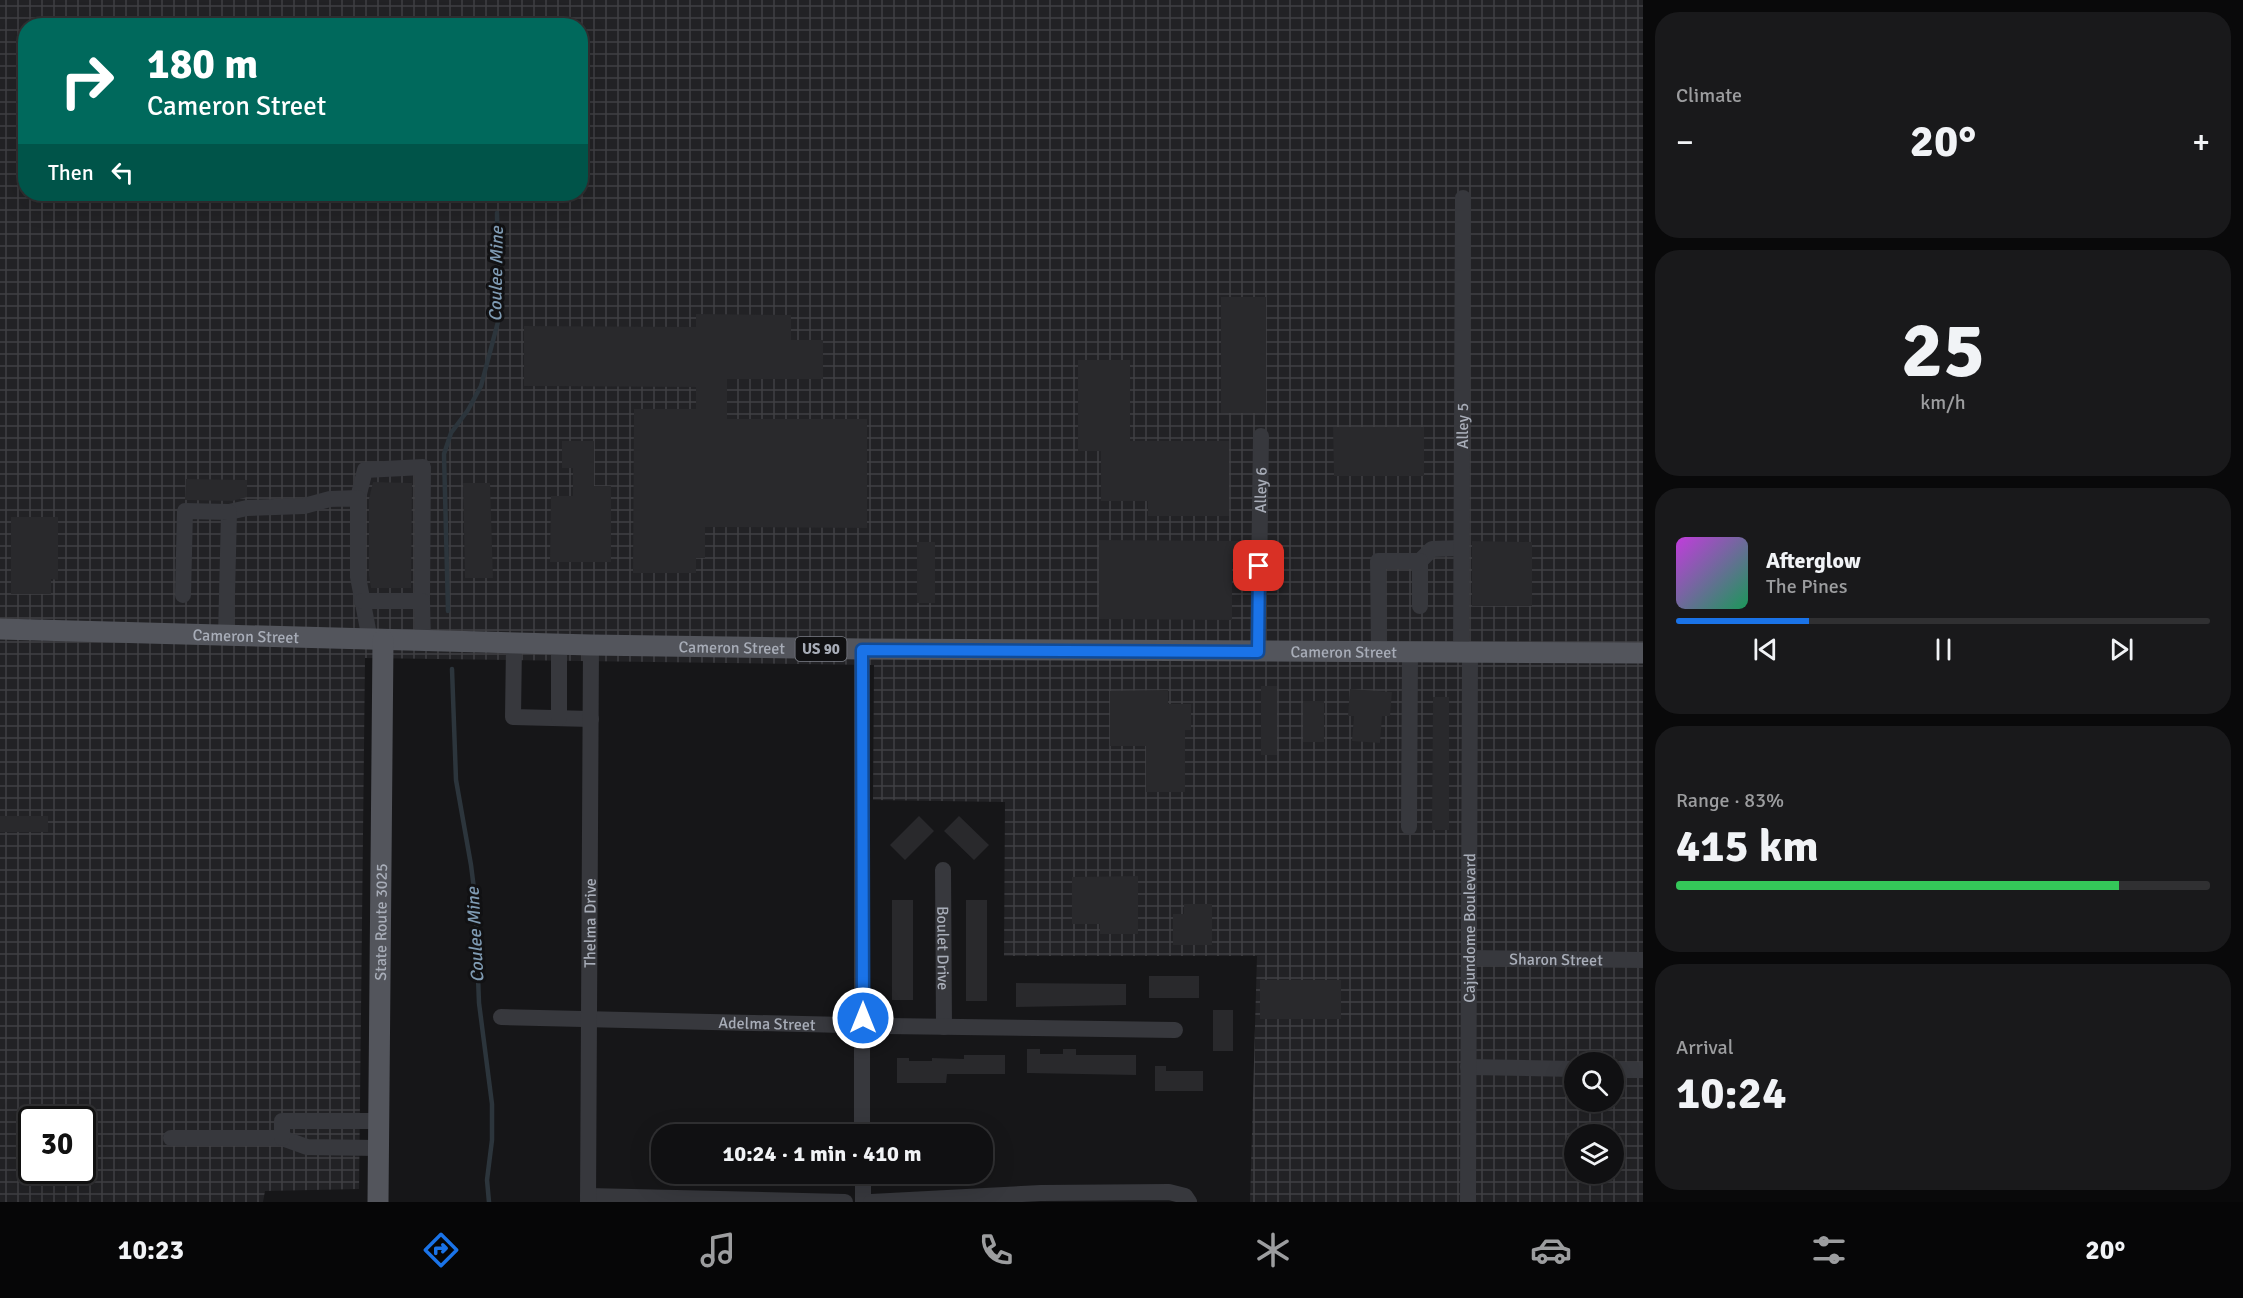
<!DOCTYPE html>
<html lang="en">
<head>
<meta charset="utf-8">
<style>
	:root { --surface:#101012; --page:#19191b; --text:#f1f3f6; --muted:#9c9d9f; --line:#303032; --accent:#1a73e8 }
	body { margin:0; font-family:Signika,sans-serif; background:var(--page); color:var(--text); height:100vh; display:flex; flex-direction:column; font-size:22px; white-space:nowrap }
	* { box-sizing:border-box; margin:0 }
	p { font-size:20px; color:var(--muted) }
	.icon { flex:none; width:33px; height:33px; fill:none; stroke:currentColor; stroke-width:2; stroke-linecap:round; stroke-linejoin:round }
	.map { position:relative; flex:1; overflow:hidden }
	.drawer { display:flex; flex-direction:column; gap:12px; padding:12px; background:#09090a; width:600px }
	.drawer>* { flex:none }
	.guide { position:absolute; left:18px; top:18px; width:570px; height:183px; border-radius:24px; box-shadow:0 6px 24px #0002,0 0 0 2px var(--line); background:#00695c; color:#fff; overflow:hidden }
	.tools { position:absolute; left:1564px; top:1052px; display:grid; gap:12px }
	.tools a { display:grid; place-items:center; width:60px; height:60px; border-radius:50%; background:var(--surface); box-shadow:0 6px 24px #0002,0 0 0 2px var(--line); font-size:30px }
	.speed { position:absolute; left:18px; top:1106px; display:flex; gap:12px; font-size:30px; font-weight:700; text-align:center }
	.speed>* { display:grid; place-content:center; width:78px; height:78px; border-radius:50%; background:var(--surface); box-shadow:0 6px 24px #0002,0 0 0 2px var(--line); line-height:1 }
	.speed .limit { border:3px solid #111; border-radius:9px; background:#fff; color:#111 }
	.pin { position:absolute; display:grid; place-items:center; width:51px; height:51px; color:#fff; margin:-26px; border-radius:12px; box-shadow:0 3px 9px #0006 }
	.me { position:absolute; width:66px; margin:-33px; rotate:0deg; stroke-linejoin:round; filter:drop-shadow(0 0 4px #0008) }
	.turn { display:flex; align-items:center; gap:21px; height:126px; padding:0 30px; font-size:27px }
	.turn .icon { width:78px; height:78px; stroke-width:2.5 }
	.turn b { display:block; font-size:42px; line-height:51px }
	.then { display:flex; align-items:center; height:57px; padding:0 30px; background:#0003; gap:12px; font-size:22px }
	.big { font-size:45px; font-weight:800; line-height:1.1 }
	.drawer .tile { flex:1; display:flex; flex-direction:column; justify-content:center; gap:9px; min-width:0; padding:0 21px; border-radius:24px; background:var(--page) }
	.drawer .dial { align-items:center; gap:0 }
	.dial b { font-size:78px; line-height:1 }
	.song { display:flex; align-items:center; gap:18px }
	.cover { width:72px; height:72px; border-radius:9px; background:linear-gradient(135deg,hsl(290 70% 55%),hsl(150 70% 35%)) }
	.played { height:6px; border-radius:3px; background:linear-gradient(90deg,var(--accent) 25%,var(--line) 25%) }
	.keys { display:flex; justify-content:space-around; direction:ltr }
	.heat { display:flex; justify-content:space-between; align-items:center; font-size:33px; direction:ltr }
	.charge { height:9px; border-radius:4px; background:linear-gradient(90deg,#34c759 83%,var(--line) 0) }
	.trip { position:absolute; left:651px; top:1124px; width:342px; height:60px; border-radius:24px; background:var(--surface); box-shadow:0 6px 24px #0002,0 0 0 2px var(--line); font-weight:800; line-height:60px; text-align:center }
	.tabs { display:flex; height:96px; justify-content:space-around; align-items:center; background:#060607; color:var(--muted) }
	.tabs .icon { width:42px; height:42px }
	.tabs .selected { color:var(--accent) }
	.tabs b { font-size:27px; color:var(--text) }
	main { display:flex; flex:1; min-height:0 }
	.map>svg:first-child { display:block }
</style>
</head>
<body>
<main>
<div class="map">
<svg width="1643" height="1202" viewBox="0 0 1643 1202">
	<defs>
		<pattern id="industrial-grid" width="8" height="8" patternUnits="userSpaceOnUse" patternTransform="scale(1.5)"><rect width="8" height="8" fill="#222225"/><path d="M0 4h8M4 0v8" fill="none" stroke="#3f3f43"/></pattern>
	</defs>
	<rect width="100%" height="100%" fill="#161618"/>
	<path fill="url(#industrial-grid)" fill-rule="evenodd" d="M0,0H1643V1202H1250L1257,956H1004L1005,802L873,800L874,665L365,658L359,1189L265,1191L263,1202H0ZM26,26H580V194H26ZM1575,1062H1614V1101H1575ZM32,1119H82V1170H32ZM1575,1134H1614V1173H1575Z"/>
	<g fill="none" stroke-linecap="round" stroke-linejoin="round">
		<path stroke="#2c353c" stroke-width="4.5" d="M448,611L444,454L451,433L468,410L481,386L499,318L497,213
			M452,669L456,780L471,865L475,897L479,1003L492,1104V1140L487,1180L489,1202"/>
	</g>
	<path fill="#29292c" d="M1221,297H1266V413H1221Z
		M696,314L791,315V340H823V379H727V419H867V528L705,527V558H696V573H633L634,409H696V387L524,386V326L696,327Z
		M1078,360H1130V441H1229V516H1148V501H1101V451H1078Z
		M1333,427H1424V476H1334Z
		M562,441H594V486H611V562H550L551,496H573V468H562Z
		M186,479L247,480V497L232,501L185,500Z
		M373,482L412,483L411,588H371L369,576V499Z
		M463,483H490L493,578H465Z
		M11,517H58V580L51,579V594H11Z
		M1099,540L1244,541V562H1232V620L1099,619Z
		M1472,541L1532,542V606H1472Z
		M917,542H935V603H917Z
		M1261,686H1277V755H1261Z
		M1350,689L1392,692L1390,716H1382L1380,743L1352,741L1354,716H1348Z
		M1168,690V704H1191V730H1185V792H1146V746H1110V691Z
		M1433,697H1449V830H1432Z
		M1303,701H1324V742H1303Z
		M0,816H48V832H0Z
		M919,816L934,831L905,860L890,845Z
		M959,816L989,845L974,860L944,831Z
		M1138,876V934H1100V924H1072V877Z
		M892,900H913V1000H892Z
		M966,900H987V1001H966Z
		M1184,904H1212V945H1173V914H1184Z
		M1149,976H1199V998H1149Z
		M1260,980H1341V1019H1260Z
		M1016,983L1126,984V1005L1016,1007Z
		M1213,1010H1233V1051H1213Z
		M1027,1049H1040V1054H1063V1049H1076V1055H1136V1075L1027,1073Z
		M964,1055H1005V1074H947L946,1083H897V1058H909V1061H932V1058L964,1059Z
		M1155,1066H1166V1071H1203V1091H1155Z"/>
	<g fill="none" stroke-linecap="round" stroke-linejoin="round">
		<g stroke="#37383d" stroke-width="16">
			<path d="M358,498L365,470L423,467L422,601"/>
			<path d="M229,512L247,508L304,506L330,499L358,498V577L370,640"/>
			<path d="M1420,561L1432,549L1461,548"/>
			<path d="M183,595L185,511L229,512L226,636"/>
			<path d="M362,601H422L423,641"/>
			<path d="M514,644L513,717L591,719"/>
			<path d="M862,649V1134"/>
			<path id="s1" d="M1258,652L1261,436"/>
			<path d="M1379,652L1378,561H1420V606"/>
			<path id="s2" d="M1461,652L1463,198"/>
			<path d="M559,718V644"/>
			<path d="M1409,827L1410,652"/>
			<path id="s3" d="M943,870L944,1027"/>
			<path id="s4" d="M1469,958L1643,960"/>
			<path id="s5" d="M501,1017L886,1026L1175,1030"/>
			<path d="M1468,1067L1575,1069"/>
			<path d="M1614,1070H1643"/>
			<path d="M171,1138H282L307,1147L377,1148"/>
			<path d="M282,1138V1121H377"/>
			<path d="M863,1173V1202"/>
			<path d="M588,1196L845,1202"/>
			<path id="s6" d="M588,1202L591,645"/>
			<path d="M871,1202L1041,1193L1169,1192L1185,1196L1189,1202"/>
			<path id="s7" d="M1468,1202L1470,652"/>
		</g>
		<g stroke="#53555c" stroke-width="21">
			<path id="s8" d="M0,629L591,645L862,649L1643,653"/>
			<path id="s9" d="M378,1202L383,640"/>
		</g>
	</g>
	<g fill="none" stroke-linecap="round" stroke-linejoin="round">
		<defs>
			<path id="route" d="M863,1018L862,650L1258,652L1259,566"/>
		</defs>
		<use href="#route" stroke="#114b97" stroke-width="15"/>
		<use href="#route" stroke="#1a73e8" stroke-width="10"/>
	</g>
	<g text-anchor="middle" stroke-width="6" stroke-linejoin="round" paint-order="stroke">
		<rect fill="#111113" stroke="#7b7e86" stroke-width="1.5" x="795.5" y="637" width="51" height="24" rx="4.5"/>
		<g font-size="15" font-weight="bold" fill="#a8adb8">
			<text x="821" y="654">US 90</text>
		</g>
		<g font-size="16" fill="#a8adb8" stroke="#111113">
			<text dy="6" stroke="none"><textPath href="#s2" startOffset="226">Alley 5</textPath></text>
			<text dy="6" stroke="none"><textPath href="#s1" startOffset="162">Alley 6</textPath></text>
			<text dy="6" stroke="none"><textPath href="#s8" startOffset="246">Cameron Street</textPath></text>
			<text dy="6" stroke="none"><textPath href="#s8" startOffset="732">Cameron Street</textPath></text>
			<text dy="6" stroke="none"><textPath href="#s8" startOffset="1344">Cameron Street</textPath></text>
			<text dy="6" stroke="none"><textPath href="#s9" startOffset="280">State Route 3025</textPath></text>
			<text dy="6" stroke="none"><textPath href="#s6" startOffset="279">Thelma Drive</textPath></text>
			<text dy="6" stroke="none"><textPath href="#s7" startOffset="274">Cajundome Boulevard</textPath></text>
			<text dy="6" stroke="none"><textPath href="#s3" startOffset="78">Boulet Drive</textPath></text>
			<text dy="6" stroke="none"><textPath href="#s4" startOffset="87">Sharon Street</textPath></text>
			<text dy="6" stroke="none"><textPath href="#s5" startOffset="266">Adelma Street</textPath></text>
		</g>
		<g font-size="18" font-style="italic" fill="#7f9bb3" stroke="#111113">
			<text transform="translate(496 274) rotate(-89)" y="6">Coulee Mine</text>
			<text transform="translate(475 935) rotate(-93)" y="6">Coulee Mine</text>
		</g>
	</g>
</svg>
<div class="tools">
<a><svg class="icon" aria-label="search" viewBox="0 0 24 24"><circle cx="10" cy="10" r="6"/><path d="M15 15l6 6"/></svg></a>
<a><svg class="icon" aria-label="layers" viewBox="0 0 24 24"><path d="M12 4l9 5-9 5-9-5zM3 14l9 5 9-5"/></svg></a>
</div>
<div class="speed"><div class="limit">30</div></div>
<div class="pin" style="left:1259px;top:566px;background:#d93025"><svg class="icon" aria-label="arrive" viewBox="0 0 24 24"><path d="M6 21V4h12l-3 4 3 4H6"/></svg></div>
<svg class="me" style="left:863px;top:1018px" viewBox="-20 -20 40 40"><circle r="17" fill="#1a73e8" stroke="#fff" stroke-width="3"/><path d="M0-11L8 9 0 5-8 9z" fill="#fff"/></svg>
<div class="trip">10:24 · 1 min · 410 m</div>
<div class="guide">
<div class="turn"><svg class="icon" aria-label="right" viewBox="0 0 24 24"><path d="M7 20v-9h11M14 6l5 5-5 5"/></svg><div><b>180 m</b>Cameron Street</div></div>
<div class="then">Then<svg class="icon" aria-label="left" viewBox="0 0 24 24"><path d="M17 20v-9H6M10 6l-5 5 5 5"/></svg></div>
</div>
</div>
<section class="drawer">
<div class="tile"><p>Climate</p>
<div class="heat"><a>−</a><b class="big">20°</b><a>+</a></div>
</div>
<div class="tile dial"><b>25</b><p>km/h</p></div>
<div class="tile">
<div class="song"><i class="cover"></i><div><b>Afterglow</b><p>The Pines</p></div></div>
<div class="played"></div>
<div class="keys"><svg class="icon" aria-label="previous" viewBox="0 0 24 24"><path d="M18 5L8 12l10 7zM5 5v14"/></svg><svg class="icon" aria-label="pause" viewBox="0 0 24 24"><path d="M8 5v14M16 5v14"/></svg><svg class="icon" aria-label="next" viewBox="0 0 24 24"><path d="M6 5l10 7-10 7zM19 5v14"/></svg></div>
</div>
<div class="tile"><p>Range · 83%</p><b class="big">415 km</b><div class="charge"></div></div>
<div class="tile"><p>Arrival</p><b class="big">10:24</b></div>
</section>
</main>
<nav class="tabs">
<b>10:23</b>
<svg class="icon selected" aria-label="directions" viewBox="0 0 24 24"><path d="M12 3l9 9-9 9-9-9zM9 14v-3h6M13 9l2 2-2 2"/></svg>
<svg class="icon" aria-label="music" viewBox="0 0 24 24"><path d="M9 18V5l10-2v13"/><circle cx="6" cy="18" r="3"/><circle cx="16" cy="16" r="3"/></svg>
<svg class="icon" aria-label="phone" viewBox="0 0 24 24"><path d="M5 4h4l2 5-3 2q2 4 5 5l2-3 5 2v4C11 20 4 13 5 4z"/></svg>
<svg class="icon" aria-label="climate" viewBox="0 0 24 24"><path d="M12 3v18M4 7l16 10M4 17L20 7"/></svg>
<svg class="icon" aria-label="car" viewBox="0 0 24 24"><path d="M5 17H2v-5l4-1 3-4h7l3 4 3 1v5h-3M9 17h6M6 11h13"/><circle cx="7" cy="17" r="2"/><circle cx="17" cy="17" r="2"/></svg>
<svg class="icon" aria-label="filters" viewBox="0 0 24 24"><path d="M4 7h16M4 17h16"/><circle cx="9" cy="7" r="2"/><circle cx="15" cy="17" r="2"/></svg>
<b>20°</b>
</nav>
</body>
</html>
